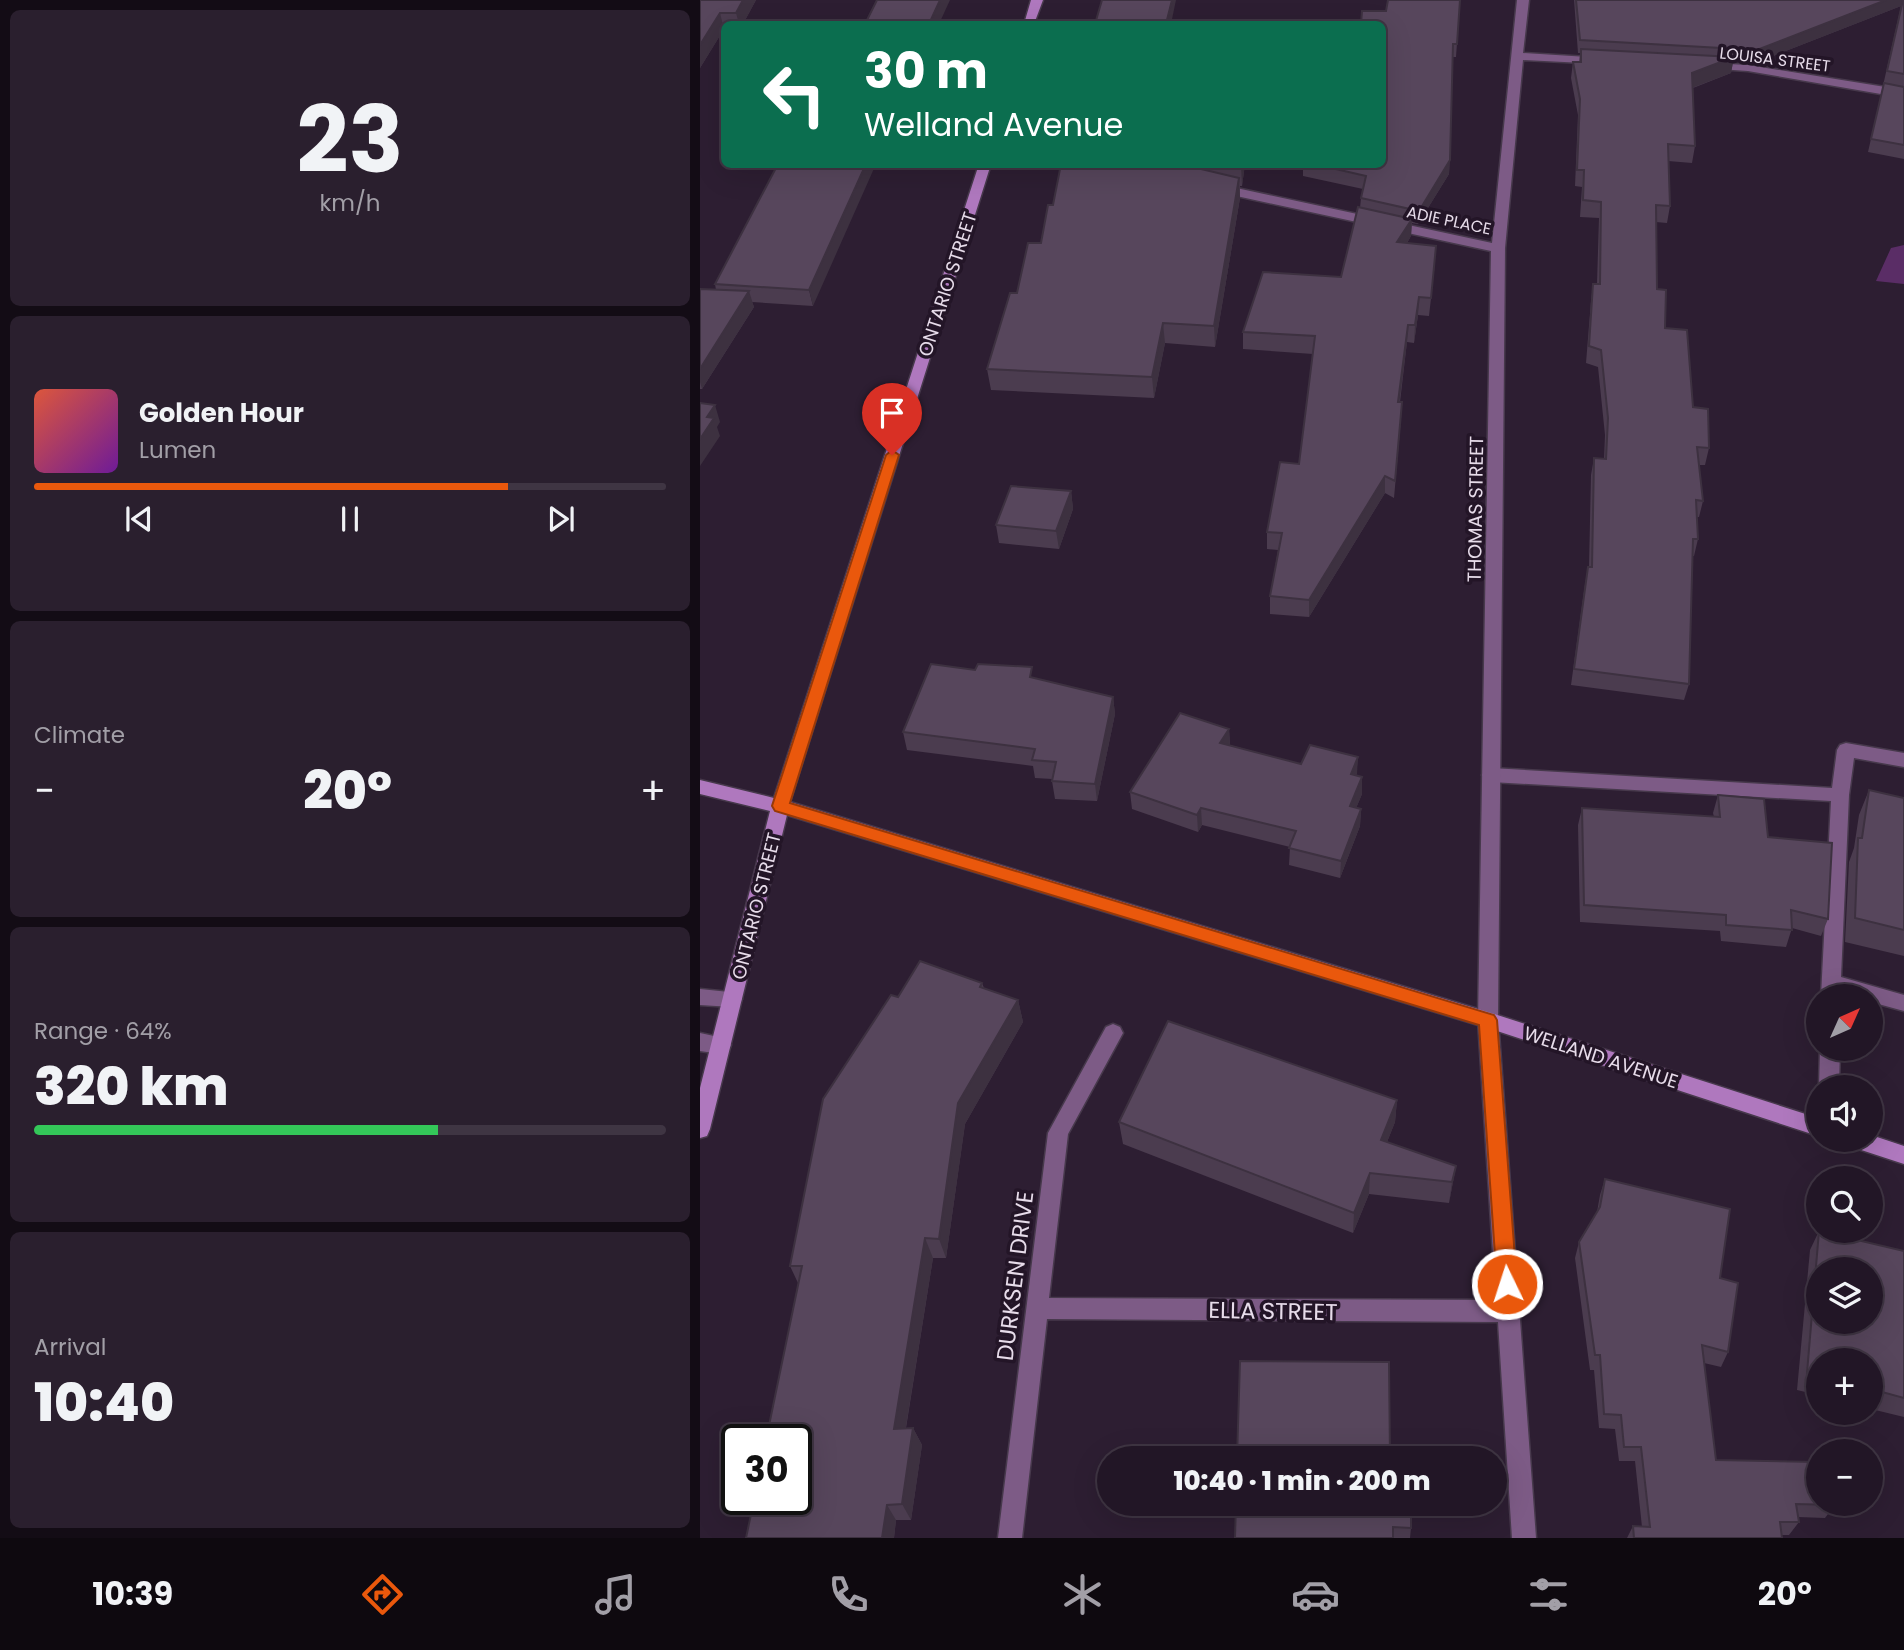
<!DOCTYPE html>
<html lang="en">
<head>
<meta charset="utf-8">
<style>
	:root { --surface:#221626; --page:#2a1f2e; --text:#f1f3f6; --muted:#a29fa7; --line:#3f3543; --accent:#ea580c }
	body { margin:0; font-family:Poppins,sans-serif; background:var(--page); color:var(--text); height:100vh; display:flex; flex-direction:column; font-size:26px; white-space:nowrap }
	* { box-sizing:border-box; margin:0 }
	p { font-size:23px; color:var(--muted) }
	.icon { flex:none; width:38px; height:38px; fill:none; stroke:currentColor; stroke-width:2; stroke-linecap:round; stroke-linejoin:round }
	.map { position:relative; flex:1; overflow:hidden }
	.sheet { display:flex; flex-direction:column; gap:10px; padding:10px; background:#130c15; width:700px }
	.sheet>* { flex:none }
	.guide { position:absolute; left:21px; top:21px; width:665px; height:147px; border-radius:10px; box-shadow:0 7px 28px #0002,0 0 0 2px var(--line); background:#0b6e4f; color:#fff; overflow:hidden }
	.needle { width:46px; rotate:45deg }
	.buttons { position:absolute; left:1106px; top:984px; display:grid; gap:14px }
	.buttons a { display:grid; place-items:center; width:77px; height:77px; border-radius:50%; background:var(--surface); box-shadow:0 7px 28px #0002,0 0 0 2px var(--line); font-size:35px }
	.speed { position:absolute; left:21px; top:1424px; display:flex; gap:14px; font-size:35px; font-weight:700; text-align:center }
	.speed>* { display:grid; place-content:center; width:91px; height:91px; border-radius:50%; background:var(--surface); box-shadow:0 7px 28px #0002,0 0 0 2px var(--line); line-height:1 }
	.speed .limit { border:4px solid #111; border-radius:10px; background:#fff; color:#111 }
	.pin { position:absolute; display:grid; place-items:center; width:60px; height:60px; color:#fff; margin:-72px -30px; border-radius:50% 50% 50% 0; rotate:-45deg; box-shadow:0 0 7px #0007 }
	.pin .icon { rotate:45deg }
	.me { position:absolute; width:77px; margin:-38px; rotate:356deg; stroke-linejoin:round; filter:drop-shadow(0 0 5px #0008) }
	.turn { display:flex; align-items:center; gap:24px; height:147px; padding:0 28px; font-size:32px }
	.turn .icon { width:91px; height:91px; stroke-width:2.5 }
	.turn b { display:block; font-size:49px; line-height:60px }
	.big { font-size:52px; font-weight:800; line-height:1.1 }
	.sheet .tile { flex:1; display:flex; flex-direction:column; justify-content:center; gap:10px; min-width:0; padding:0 24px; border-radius:10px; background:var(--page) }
	.sheet .dial { align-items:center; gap:0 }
	.dial b { font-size:91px; line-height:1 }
	.song { display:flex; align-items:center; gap:21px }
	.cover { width:84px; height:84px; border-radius:10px; background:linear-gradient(135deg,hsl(10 70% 55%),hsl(280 70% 35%)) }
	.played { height:7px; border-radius:4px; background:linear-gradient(90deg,var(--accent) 75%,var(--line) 75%) }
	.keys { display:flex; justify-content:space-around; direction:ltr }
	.heat { display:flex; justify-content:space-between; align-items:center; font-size:38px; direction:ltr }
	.charge { height:10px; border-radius:5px; background:linear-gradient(90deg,#34c759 64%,var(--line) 0) }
	.trip { position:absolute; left:397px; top:1446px; width:410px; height:70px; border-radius:35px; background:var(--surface); box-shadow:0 7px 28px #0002,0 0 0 2px var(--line); font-weight:800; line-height:70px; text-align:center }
	.dock { display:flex; height:112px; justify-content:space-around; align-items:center; background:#0e090f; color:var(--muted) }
	.dock .icon { width:49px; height:49px }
	.dock .active { color:var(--accent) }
	.dock b { font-size:32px; color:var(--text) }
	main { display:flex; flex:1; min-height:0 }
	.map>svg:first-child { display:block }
</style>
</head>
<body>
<main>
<section class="sheet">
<div class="tile dial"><b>23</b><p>km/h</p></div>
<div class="tile">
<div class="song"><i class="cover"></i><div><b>Golden Hour</b><p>Lumen</p></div></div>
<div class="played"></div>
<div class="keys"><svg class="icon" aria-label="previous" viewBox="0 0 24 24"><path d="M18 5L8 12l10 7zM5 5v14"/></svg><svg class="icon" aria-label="pause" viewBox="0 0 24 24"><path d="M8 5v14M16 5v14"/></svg><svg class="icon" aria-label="next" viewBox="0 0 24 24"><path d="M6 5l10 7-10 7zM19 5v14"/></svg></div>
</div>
<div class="tile"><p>Climate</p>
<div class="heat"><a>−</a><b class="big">20°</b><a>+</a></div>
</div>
<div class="tile"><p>Range · 64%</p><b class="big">320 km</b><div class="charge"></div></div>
<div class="tile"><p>Arrival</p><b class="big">10:40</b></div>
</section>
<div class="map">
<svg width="1204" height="1538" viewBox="0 0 1204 1538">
	<rect width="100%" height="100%" fill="#2d1e32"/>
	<path fill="#5a2d66" d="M1204,245V284L1176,281L1191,248Z"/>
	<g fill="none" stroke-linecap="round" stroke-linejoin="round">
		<defs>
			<path id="service" d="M1146,743L1204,753V767L1154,758L1149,795L1141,977L1204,995V1011L1171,1002V996L1141,993V996H1121L1131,801L791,782L785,780L782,775L785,770L791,768L1132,788L1137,750L1140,745Z
				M0,989L39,993L42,999L39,1005L32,1007L0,1005Z
				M0,1033L28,1039L31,1045L28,1051L21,1054L0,1051Z
				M1120,1048H1140L1139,1087H1119Z"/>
			<path id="minor" d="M817,0H829L823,53L904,58L910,61L904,64L823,60L805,248L798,1020L836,1538H812L798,1322L347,1319L322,1538H298L348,1133L406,1027L413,1024L420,1027L423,1033L368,1134L349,1298L796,1300L778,1020L791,251L518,192L512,188L518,184L792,243Z
				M1008,63L1048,65L1204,90V98L1048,71L1004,68L1002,66Z"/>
			<path id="secondary" d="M331,0H343L334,24H324Z
				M279,164H291L90,802L788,1012L1118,1118V1136L788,1028L87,815L10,1129L7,1136L0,1138V1088L70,811L0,794V780L74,798Z
				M1171,1135L1204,1146V1164L1149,1146L1146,1139H1171Z"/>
		</defs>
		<use href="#service" stroke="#47394c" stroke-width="3"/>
		<use href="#minor" stroke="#47394c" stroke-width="3"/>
		<use href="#secondary" stroke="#47394c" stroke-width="3"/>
		<use href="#service" fill="#7d5b86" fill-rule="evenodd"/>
		<use href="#minor" fill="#7d5b86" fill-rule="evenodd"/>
		<use href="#secondary" fill="#af78be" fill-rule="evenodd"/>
	</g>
	<path fill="#4b3c4f" d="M0,0H56L43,24H24V29L0,68Z
		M760,0L756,57H753L749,174L718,224L712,223L711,236L707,243L735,263L729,316L718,315L714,343L707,342L700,402H702L701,419L694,498L685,493L609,617L570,614V596L578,550L567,549V532L599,464L613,354L543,349V332L641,277L660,208L661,198L663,189L603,176V164H682L686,11Z
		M874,0H1204V159L1168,152L1201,6L1055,63L1033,62L1031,73L993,88L995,146L992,163L968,161L970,206L967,223L956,222L957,289L965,328L1009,448L1005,465H999L1003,501L999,517H997L998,539L994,556H993L989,684L984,700L871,685L885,584L888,567H889L891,475L894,458L904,459L905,435L898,367L886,363L891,301L893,284H897L899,218L880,217L882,187L875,186L878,115L871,78L873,62H879L880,53H878Z
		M78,164L113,306L52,302L54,307L2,389H0V289L16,290L15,284Z
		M361,164H545L542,186H540V198L515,347L465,343L454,398L291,390L287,369L341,243L353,205Z
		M371,491L373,509L359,549L299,543L296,525Z
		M334,678L413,697L415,714L397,801L355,799L352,781V779L335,778L333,766L207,750L203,732Z
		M529,729L530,745L601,764L658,757L656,776L662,794L656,808L661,809L660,826L640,878L589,865L590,847L502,825L498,832L432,809L430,792Z
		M1169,790L1204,798V956L1145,942L1149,862L1154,848L1159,815Z
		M1018,795L1068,837L1128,919L1121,936L1092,928L1086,947L1021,941L1020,931L880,922L878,825L882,808L1014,817L1013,813Z
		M282,983L284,988L318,1000L323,1022L265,1124L246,1258H233L206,1428H213L222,1445L211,1520H196L194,1538H46L98,1283L90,1266L198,997Z
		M697,1100L695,1122L687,1142L756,1166L749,1203L669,1194L653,1233L423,1144L419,1122Z
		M905,1179L1020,1278L1028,1352L1021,1367L1004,1363L1016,1460L1135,1505L1125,1518L1098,1517L1099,1522L1089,1535H1082V1538H927L933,1526L942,1527L935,1461H919L915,1429L899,1428L894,1370H890L875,1258L879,1242L897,1212L900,1195Z
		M1119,1231L1204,1251V1417L1171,1409V1360H1118V1395L1097,1390L1110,1250Z
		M536,1503L711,1528L710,1538H535Z"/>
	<path fill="#3d3140" d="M43,0H56L43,24H39L36,13Z
		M240,0H250L239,24H229Z
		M472,0H476L471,24H466Z
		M1186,0H1203L1201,6L1055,63L1057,50Z
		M20,13L24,29L0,68V45Z
		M1034,57L1031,73L989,89L992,73Z
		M750,160L749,174L718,224L719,211Z
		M166,164H176L113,306L109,290Z
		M542,164H545L542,186L541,166Z
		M539,178L540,198L515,347L514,326Z
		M712,219L711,236L697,260V242Z
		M49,291L54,307L2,389L0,382V369Z
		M719,297L718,315L714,343L715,325Z
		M463,323L465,343L454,398L452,377Z
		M708,325L707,342L697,419L698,402Z
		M15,405L20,422L17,427L20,436L0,466V439L7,417Z
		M685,476V493L609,617V600Z
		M371,491L373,509L359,549L356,531Z
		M413,697L415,714L397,801L395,784Z
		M529,729L530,746L520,743Z
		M658,757L657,774L650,791L651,774Z
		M662,777V794L650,823V806Z
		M501,808L502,825L498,832L497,815Z
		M661,809L660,826L640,878L641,861Z
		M318,1000L323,1022L265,1124L246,1258L239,1239L258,1103Z
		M697,1100L695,1122L679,1162L681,1140Z
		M756,1166L752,1187L749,1203L752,1182Z
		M670,1173L669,1194L653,1233L654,1213Z
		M225,1238L233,1258L203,1445L194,1429Z
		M213,1428L222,1445L211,1520L202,1504Z
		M187,1505L196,1520L194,1538H182Z"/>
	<path fill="#57465c" stroke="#3d3140" stroke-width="2" fill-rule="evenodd" d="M0,0H43L36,13H20L0,45Z
		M177,0H240L229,24H165Z
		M402,0H472L466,24H395Z
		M688,0H760L757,44H753L750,160L719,211L661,198L666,176L614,164H682V24H661L662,11H686Z
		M876,0H1186L1057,50L880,40Z
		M1203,0H1204V74L1187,71Z
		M881,49L1034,57L992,73L995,146L968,144L970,206L956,205L957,289L966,290L965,328L987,330L993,407L1008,409L1009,448L997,447L1003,501L996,500L998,539H993L989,684L874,669L888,567H892L894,458L906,459L908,418L901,350L889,346L893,284H900L901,202L883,200L884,170H877L880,99L873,62H881Z
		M1184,83L1204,87V145L1171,139Z
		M78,164H166L109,290L15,284Z
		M361,164H480L539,178L514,326L463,323L452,377L287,369L310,293H317L328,243H341L348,205H353Z
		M658,207L712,219L697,242L736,246L731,298L719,297L715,325H708L698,402H702L695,481L685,476L609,600L570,596L582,533L567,532L580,462L599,464L615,336L543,332L563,272L641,277Z
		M0,289L49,291L0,369Z
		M0,403L15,405L7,417L14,418L0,439Z
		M311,486L371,491L356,531L296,525Z
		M231,664L275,670L278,664L332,667L330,677L413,697L395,784L352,781L356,762L332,760L335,749L203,732Z
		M480,713L529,729L520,743L601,764L610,745L658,757L651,774L662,777L650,806L661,809L641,861L589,848L596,831L501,808L497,815L430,792Z
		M1169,790L1204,798V930L1155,918L1158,838H1162Z
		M1018,795L1064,799L1068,837L1132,843L1128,919L1091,910L1092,930L1026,925V915L884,905L882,808L1020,817Z
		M220,961L282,983L280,987L318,1000L258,1103L239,1239L225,1238L194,1429L213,1428L202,1504L187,1505L182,1538H46L54,1500H96V1440H66L102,1266H90L123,1099L191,995L198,997Z
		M468,1021L697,1100L681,1140L756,1166L752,1182L670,1173L654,1213L419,1122Z
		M905,1179L1030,1209L1020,1278L1038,1283L1028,1352L1002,1345L1016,1460L1118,1462V1503H1135V1505L1096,1504L1099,1522H1080L1082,1538H934L933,1526L950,1527L941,1447H924L921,1415L904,1414L900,1355H895L879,1242L900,1207Z
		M1119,1231L1204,1251V1398L1171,1389V1360H1118V1376L1107,1373ZM1118,1269H1171V1321H1118Z
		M540,1361L689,1362L690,1458H691H537Z
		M536,1503H711V1528L693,1527V1538H535Z"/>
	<path fill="#ea580c" stroke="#983908" stroke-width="2" d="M192,450L199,455L90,803L794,1015L797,1020L817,1284L814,1291L807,1294L800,1291L797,1284L779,1025L75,811L72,806L186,455Z"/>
	<g text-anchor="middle" stroke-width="7" stroke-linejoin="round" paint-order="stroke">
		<g font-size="16" fill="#e7dcea" stroke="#231527">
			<text transform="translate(1075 59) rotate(7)" y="6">LOUISA STREET</text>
			<text transform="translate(749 220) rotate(12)" y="6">ADIE PLACE</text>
		</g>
		<g font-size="19" fill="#e7dcea" stroke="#231527">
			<text transform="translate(247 284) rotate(-72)" y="7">ONTARIO STREET</text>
			<text transform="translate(775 509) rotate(-89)" y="7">THOMAS STREET</text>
			<text transform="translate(56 906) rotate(-76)" y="7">ONTARIO STREET</text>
			<text transform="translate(901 1057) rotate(18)" y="7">WELLAND AVENUE</text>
		</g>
		<g font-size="23" fill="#e7dcea" stroke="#231527">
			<text transform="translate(315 1276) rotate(-83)" y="8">DURKSEN DRIVE</text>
			<text transform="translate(573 1311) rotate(1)" y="8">ELLA STREET</text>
		</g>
	</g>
</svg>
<div class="buttons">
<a><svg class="needle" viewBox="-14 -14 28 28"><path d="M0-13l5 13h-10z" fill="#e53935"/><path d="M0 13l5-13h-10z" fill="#a29fa7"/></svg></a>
<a><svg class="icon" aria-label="sound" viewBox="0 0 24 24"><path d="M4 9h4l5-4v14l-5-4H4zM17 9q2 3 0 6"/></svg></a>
<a><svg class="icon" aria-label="search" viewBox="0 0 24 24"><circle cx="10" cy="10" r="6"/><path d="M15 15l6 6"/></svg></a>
<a><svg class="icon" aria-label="layers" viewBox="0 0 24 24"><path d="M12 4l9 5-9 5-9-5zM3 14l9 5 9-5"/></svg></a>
<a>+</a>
<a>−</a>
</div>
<div class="speed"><div class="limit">30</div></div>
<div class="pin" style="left:192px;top:455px;background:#d93025"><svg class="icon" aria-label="arrive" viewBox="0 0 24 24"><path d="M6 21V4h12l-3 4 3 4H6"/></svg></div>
<svg class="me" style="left:807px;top:1284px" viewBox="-20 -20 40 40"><circle r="17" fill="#ea580c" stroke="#fff" stroke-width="3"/><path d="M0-11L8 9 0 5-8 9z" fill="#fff"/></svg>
<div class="trip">10:40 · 1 min · 200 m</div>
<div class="guide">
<div class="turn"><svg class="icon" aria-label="left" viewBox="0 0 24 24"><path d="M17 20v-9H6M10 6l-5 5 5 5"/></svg><div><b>30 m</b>Welland Avenue</div></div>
</div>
</div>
</main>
<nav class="dock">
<b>10:39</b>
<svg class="icon active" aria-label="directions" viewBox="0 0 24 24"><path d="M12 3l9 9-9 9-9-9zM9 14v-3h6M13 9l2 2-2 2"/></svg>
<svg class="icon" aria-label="music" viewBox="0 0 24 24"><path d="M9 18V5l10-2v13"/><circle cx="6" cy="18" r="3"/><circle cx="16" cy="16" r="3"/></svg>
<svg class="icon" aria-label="phone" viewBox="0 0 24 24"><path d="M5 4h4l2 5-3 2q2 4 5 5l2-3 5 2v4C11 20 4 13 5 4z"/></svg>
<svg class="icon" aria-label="climate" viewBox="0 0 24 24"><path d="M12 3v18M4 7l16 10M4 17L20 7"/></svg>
<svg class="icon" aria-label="car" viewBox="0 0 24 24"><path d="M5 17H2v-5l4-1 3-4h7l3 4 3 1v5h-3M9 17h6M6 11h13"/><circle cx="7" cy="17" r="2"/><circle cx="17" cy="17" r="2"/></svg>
<svg class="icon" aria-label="filters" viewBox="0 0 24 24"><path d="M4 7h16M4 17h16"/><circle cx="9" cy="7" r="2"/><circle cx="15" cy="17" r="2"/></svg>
<b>20°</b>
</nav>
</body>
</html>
